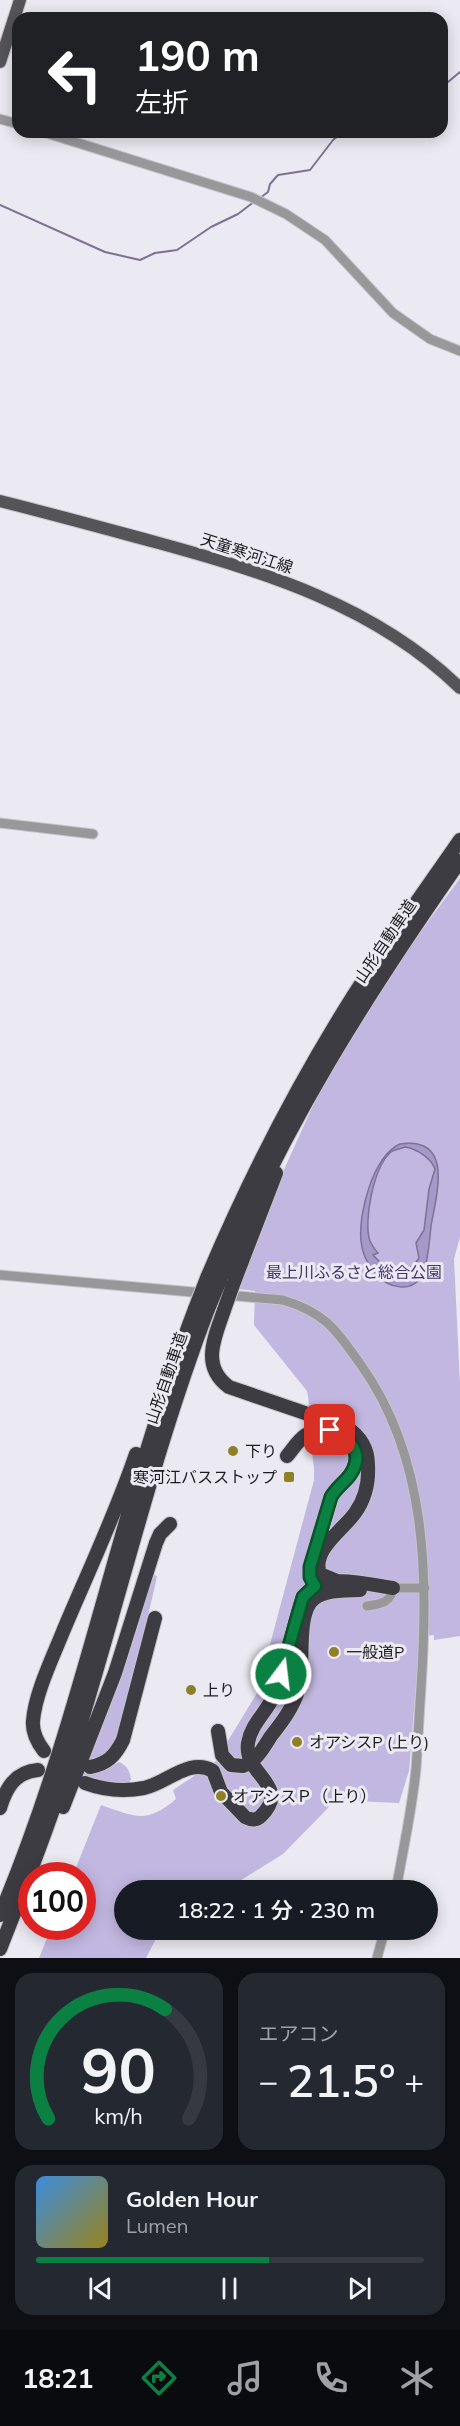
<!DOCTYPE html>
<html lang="ja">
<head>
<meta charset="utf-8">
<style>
	:root { --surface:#171b24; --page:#242831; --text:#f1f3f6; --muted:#9ea1a6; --line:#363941; --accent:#0b8043 }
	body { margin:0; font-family:Mulish,"Noto Sans JP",sans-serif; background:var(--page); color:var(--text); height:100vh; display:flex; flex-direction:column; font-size:22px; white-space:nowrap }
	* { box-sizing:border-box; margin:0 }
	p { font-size:20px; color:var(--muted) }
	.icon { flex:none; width:33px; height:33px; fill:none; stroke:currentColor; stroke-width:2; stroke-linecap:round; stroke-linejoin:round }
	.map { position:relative; height:1958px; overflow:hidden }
	.sheet { display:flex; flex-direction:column; gap:15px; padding:15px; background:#0d0f14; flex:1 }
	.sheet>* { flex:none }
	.guide { position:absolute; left:12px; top:12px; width:436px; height:126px; border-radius:18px; box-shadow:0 3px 15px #0003; background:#202124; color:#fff; overflow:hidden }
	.speed { position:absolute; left:18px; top:1862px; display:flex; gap:12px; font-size:30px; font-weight:700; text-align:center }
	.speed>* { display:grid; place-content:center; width:78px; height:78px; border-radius:50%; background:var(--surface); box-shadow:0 3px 15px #0003; line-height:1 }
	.speed .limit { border:9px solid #d22; background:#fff; color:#111 }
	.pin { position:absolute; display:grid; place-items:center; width:51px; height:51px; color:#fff; margin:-26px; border-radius:12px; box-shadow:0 3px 9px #0006 }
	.me { position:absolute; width:66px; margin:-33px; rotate:15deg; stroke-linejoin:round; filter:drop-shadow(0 0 4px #0008) }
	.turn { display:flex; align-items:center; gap:21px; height:126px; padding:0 24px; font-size:27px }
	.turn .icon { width:78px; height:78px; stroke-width:2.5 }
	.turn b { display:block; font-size:42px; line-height:51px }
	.big { font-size:45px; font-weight:600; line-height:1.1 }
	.sheet .widget { flex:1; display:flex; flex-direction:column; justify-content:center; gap:9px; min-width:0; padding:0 21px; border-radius:18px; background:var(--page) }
	.sheet .dial { align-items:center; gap:0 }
	.dial svg { height:156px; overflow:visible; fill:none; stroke:var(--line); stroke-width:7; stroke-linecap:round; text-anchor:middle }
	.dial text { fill:var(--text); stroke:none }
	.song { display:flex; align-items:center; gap:18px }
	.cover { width:72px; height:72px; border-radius:9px; background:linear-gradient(135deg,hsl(210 70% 55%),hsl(50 70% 35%)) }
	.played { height:6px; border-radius:3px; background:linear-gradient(90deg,var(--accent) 60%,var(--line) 60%) }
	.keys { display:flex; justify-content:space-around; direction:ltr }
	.heat { display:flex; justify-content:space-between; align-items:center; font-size:33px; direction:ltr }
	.sheet .tiles { flex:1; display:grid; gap:15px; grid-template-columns:1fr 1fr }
	.widget:last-child { grid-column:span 2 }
	.trip { position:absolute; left:114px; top:1880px; width:324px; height:60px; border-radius:30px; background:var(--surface); box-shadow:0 3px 15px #0003; font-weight:600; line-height:60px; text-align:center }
	.menu { display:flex; height:96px; justify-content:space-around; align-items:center; background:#090b0e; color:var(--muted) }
	.menu .icon { width:42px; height:42px }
	.menu .active { color:var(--accent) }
	.menu b { font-size:27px; color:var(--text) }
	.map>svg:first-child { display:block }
</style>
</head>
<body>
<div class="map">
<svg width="460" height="1958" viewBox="0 0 460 1958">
	<rect width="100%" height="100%" fill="#ebe9f1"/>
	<path fill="#c2b7e0" d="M460,878V1237L454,1259L460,1384V1636L434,1640V1635L420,1636L409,1771L399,1803L333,1800L327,1809L283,1854L225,1890H124V1929H161L146,1958H39L52,1926H82V1875H73L101,1805C135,1817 147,1824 176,1799L173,1790L215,1762L257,1693L314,1480C315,1466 312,1455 310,1441C307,1424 311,1408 307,1391L254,1325L255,1291L238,1289L267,1207L320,1090L345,1044L420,933Z
		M154,1575L157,1576L154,1590L118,1742L108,1756L87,1762Z
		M119,1762C128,1766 130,1772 131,1780L126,1785L101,1783L82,1775L83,1773L105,1770Z"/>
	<path fill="#a698c9" stroke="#7d7296" stroke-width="1.5" fill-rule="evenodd" d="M400,1144C455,1136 436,1196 431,1226C430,1237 427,1268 422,1275C412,1294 388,1288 376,1274C368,1265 362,1254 361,1241C358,1214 373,1156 400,1144ZM405,1147C417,1149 431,1158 435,1169L429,1189L424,1230L416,1243L419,1258C406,1279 387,1271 373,1255L378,1253C375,1250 372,1245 370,1241C363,1221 374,1166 391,1152C395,1149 400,1149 405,1147Z"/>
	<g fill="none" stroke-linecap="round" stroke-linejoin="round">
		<path stroke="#7d7296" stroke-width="2" d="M442,87L460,72
			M260,198L268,192L270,184L278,175L310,170L333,140L343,132
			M0,205L105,252L140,260L155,253L177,250L211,227L238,214L255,201"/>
		<defs>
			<path id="minor" d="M0,119L18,124
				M43,132L251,197L286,214L325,240L393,313L430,339L460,351
				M0,823L93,834
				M0,1275L283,1300C326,1313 336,1330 361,1365C428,1459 428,1577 421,1688C419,1715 418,1742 416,1769C412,1810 403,1850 396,1890
				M367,1606C380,1604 391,1603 393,1588H425
				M377,1958L385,1929"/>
			<path id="major" d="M0,62L20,0
				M0,501C52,514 103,528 155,542C265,572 376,606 460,688"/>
			<path id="highway" d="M207,1278C248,1181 296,1087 352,998C386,944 424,892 460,840
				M220,1280C281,1129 367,994 460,861
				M234,1282L276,1173
				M224,1310C215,1337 200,1366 229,1387L346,1427C360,1436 368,1447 368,1465C369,1482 365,1499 355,1513C343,1530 311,1550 320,1574L337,1581
				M287,1456C293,1449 298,1440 306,1435C326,1422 361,1435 355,1463C352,1478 338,1484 331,1497L314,1556
				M218,1731L222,1755L231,1765L243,1766C256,1762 264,1747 271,1736C283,1721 294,1706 299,1688C305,1665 295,1612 315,1598C325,1590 348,1590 360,1590
				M44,1751C37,1742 32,1733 33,1721C35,1694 52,1659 62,1634C87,1574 115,1516 136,1454
				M90,1767C107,1764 115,1756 123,1740L155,1618
				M85,1783C104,1790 123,1792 144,1788C167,1783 190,1757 213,1771L221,1792L245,1817C251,1820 256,1821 261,1816C292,1785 243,1775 248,1743C251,1724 267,1712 274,1695C288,1664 291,1629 303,1597C321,1571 366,1584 393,1588
				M63,1807L115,1673L156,1543L160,1534L170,1524
				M0,1808C6,1788 15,1772 38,1770
				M0,1915C83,1719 119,1507 195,1309
				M0,1949C24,1888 48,1828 68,1765C116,1614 151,1458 208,1309"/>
		</defs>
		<use href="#minor" stroke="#c6c4cb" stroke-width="11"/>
		<use href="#major" stroke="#c6c4cb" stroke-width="14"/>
		<use href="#highway" stroke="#c6c4cb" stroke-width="16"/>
		<use href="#minor" stroke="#98979a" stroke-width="9"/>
		<use href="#major" stroke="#555459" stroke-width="12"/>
		<use href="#highway" stroke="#3e3c43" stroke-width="14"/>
		<defs>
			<path id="highway-bridge" d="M195,1309L207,1278
				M208,1309L220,1280
				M224,1310L234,1282"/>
		</defs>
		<use href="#highway-bridge" stroke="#c6c4cb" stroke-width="16" stroke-linecap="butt"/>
		<use href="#highway-bridge" stroke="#3e3c43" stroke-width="14"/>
	</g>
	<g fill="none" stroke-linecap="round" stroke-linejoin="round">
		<defs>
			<path id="route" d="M281,1674L303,1597L315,1586L310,1577V1567L331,1497C336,1488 344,1483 350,1475C365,1454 350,1436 330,1430"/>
		</defs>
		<use href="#route" stroke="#07532c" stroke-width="15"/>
		<use href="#route" stroke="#0b8043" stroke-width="10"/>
	</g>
	<g fill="#8e8027" stroke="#ebe9f1" stroke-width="2">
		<circle cx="233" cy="1451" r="6"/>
		<rect x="283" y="1471" width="12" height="12" rx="3"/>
		<circle cx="334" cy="1652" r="6"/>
		<circle cx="191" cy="1690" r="6"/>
		<circle cx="297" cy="1742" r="6"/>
		<circle cx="221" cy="1796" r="6"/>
	</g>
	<g text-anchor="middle" stroke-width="6" stroke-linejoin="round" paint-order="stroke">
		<g font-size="16" fill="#1c1b1e" stroke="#ebe9f1">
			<text transform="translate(247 553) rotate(18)" y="6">天童寒河江線</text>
			<text transform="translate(385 941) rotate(-56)" y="6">山形自動車道</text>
			<text transform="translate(166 1378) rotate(-71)" y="6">山形自動車道</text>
		</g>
		<g font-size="16" fill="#46316d" stroke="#ebe9f1">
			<text x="354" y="1278">最上川ふるさと総合公園</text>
		</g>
		<g font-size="16" fill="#1c1b1e" stroke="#ebe9f1" text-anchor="start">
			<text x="245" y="1457">下り</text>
			<text x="277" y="1483" text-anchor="end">寒河江バスストップ</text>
			<text x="346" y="1658">一般道P</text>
			<text x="203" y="1696">上り</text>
			<text x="309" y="1748">オアシスP (上り)</text>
			<text x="233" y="1802">オアシスＰ（上り）</text>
		</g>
	</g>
</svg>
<div class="speed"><div class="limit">100</div></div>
<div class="pin" style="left:330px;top:1430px;background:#d93025"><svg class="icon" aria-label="arrive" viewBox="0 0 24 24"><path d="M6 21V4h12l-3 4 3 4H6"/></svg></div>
<svg class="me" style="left:281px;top:1674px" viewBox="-20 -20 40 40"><circle r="17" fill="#0b8043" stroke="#fff" stroke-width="3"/><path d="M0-11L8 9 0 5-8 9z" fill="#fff"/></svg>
<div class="trip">18:22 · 1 分 · 230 m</div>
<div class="guide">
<div class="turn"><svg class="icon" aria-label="left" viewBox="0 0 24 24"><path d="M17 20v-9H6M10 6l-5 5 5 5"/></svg><div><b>190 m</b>左折</div></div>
</div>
</div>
<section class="sheet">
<div class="tiles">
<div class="widget dial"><svg viewBox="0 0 100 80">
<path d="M14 69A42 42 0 1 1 86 69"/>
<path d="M14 69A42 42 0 0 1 74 13" stroke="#0b8043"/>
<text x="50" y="56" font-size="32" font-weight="700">90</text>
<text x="50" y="72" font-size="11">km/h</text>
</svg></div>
<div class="widget"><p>エアコン</p>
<div class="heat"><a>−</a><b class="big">21.5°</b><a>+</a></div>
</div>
<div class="widget">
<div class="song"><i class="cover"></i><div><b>Golden Hour</b><p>Lumen</p></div></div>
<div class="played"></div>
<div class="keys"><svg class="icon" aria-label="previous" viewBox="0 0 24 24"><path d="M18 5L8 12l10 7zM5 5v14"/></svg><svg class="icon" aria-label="pause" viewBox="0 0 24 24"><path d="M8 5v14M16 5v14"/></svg><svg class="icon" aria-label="next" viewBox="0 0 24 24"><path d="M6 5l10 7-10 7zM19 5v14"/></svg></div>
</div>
</div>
</section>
<nav class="menu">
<b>18:21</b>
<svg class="icon active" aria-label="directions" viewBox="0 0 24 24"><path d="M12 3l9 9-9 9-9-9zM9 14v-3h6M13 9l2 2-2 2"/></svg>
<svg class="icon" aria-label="music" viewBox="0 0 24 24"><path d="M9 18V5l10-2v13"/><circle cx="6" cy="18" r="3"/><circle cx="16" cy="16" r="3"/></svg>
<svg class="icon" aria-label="phone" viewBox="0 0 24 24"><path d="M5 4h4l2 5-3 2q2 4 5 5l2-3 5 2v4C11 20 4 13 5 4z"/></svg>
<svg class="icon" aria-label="climate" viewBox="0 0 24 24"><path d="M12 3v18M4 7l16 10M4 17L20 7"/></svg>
</nav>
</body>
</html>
